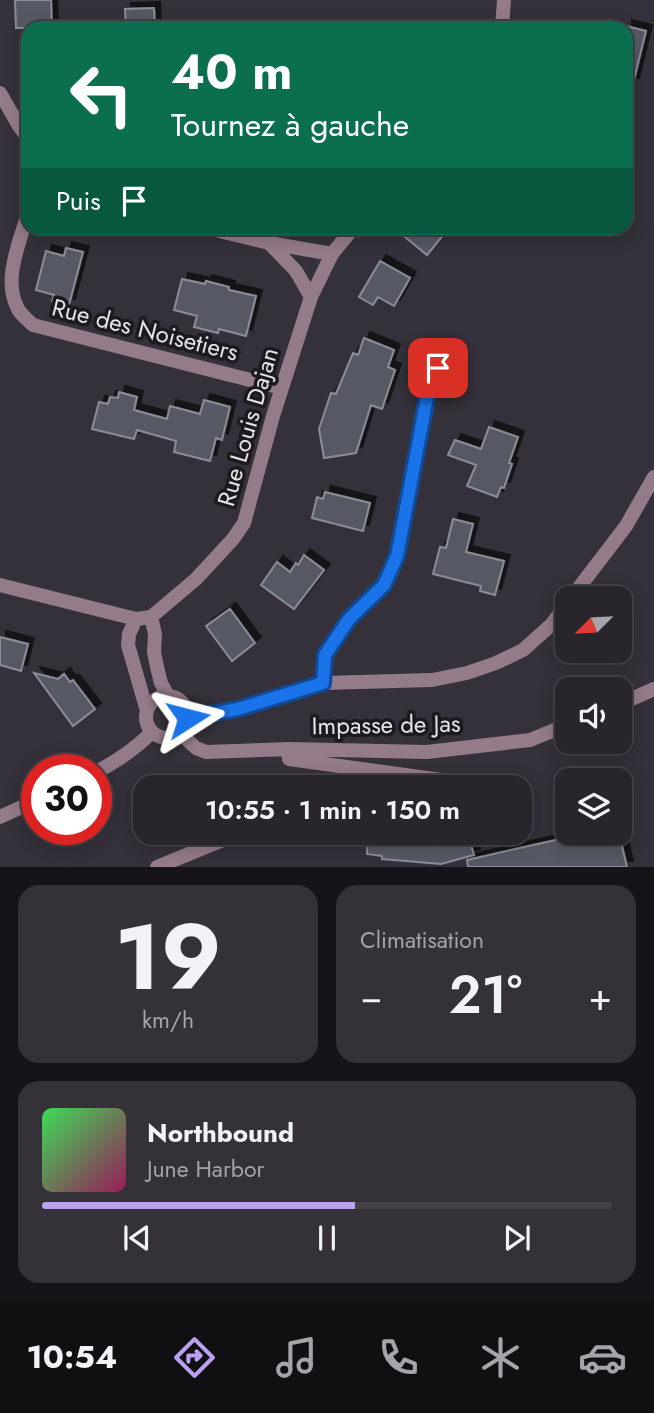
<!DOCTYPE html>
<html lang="fr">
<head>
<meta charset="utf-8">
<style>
	:root { --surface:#28252c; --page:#343138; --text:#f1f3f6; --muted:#a5a5a9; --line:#444248; --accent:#bca0f2 }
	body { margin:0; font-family:Jost,sans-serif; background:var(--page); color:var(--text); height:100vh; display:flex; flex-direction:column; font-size:26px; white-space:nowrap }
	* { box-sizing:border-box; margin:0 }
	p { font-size:23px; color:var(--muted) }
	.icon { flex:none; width:38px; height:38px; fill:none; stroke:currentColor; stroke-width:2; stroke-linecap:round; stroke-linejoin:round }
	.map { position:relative; height:867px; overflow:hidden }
	.details { display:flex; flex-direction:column; gap:18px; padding:18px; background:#161418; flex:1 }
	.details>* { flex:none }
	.top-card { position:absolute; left:21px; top:21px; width:612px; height:214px; border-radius:21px; box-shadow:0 4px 18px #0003,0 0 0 2px var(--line); background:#0b6e4f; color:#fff; overflow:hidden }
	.needle { width:46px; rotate:246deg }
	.buttons { position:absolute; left:555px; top:586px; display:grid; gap:14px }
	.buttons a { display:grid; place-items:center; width:77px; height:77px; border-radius:14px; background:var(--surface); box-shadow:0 4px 18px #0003,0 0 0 2px var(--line); font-size:35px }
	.speed { position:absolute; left:21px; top:754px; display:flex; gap:14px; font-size:35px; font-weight:700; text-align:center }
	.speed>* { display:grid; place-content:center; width:91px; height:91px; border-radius:50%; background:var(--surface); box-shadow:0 4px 18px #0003,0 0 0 2px var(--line); line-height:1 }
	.speed .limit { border:10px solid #d22; background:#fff; color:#111 }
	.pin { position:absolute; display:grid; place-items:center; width:60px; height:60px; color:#fff; margin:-30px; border-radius:14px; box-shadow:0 4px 10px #0006 }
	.me { position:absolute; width:77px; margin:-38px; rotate:81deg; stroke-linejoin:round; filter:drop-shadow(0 0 5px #0008) }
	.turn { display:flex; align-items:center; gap:24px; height:147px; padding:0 35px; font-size:32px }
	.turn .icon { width:91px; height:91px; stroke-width:2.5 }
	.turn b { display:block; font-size:49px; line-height:60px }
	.then { display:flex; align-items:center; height:66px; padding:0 35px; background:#0003; gap:14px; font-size:26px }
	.big { font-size:52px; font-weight:600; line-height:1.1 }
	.details .card { flex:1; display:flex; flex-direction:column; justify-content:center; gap:10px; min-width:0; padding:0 24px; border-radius:21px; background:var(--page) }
	.details .dial { align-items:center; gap:0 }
	.dial b { font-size:91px; line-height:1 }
	.song { display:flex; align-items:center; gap:21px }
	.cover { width:84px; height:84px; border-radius:10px; background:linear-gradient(135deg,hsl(130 70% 55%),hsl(330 70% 35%)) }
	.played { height:7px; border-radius:4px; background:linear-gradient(90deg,var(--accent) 55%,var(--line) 55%) }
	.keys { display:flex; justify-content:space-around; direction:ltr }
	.heat { display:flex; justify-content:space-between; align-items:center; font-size:38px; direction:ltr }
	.details .tiles { flex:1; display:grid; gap:18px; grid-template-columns:1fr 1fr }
	.card:last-child { grid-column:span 2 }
	.trip { position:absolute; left:133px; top:775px; width:399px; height:70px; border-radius:21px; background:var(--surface); box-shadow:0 4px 18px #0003,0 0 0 2px var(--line); font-weight:600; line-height:70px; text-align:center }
	.menu { display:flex; height:112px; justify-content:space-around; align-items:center; background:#100f12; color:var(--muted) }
	.menu .icon { width:49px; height:49px }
	.menu .current { color:var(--accent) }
	.menu b { font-size:32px; color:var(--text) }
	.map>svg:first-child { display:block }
</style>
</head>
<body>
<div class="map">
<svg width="654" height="867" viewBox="0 0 654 867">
	<defs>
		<filter id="shadow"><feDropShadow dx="6" dy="-6" stdDeviation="0" flood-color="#0009"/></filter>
	</defs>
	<rect width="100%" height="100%" fill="#35313a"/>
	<path fill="#565963" stroke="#8a8d98" stroke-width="2" filter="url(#shadow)" d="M15,0H51L52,28H16Z
		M154,8L155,28H126L125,9Z
		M626,26L646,31L633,84L626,83Z
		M394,228H449L427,255Z
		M66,248L83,252L69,305L52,301L54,295L36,290L46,251L64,256Z
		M380,261L410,278L394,306L378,297L373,305L359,297Z
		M182,279L205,284L206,281L229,287V290L256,296L246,336L219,329L218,333L194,327L197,316L174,310Z
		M364,338L394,350L388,367L395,370L382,409L371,405L356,453L324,458L319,429L331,393L336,394L353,353L358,355Z
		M119,392L137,397L134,410L167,419L170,406L200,414L204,400L230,407L222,440L216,438L210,461L174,452L176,441L137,430L134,439L92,429L99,402L108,404L110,397L118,398Z
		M489,427L518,437L509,463L512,464L504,488L501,487L497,497L467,486L476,465L448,455L455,440L481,449Z
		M325,492L370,503L363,531L312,518L317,497L323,499Z
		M453,519L473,524L466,552L504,561L495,595L480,591L481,586L433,574L440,547L446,548Z
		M304,555L324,570L294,609L261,585L277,562L290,572L296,563L298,565Z
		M230,609L255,643L232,661L206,626Z
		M0,637L28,644L21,671L0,665Z
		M34,673L58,679L64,674L70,682L73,680L95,709L73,726Z
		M368,833H440L439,846L469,838L474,855L441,864L382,859V856L367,854Z
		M578,833H604L607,845L621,842L627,867H468L467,860L578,835Z"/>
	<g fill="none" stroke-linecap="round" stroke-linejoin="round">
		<path stroke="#947b8a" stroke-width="10" d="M323,683L325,655L349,619L384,585L397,557L428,392L438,368"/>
		<path stroke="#947b8a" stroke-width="14" d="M502,28L504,0
			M0,93L19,126L28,138
			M28,213C20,242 2,280 18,309C21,315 28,320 33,325L282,388
			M207,228L269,243L332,254
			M269,243L296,271L311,297
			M0,585L136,619L151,617
			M571,598L626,526L654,477
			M151,617L196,579L233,539L244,523L273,416L311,297L332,254L353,228
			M151,617L155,634L154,652L157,667L161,683L168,696
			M136,619L129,634L128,645L147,711
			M146 717a21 21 0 1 1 42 0a21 21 0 1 1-42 0Z
			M620,704L654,689
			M188,718L238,708L323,683L432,680L467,673L496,663L523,650L551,625L567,604
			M180,733L196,748L206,752L289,749
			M96,772C118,761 135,749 152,732
			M488,788L485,786L289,759V749L427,752L530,740L567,725
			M520,804L527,808L520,811
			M0,817L37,800
			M157,867L240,833"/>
	</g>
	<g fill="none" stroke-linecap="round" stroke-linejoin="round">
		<defs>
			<path id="route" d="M188,718L238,709L323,683L325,655L349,619L384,585L397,556L428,392L438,368"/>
		</defs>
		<use href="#route" stroke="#114b97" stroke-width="18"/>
		<use href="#route" stroke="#1a73e8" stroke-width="12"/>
	</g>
	<g text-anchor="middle" stroke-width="7" stroke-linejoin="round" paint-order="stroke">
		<g font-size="24" fill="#e6e3e9" stroke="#1c1a1e">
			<text transform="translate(145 330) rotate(14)" y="8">Rue des Noisetiers</text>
			<text transform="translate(248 427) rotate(-74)" y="8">Rue Louis Dajan</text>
			<text transform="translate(386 725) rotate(-1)" y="8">Impasse de Jas</text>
		</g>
	</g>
</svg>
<div class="buttons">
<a><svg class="needle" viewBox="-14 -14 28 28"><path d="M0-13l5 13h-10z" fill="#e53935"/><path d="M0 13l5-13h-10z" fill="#a5a5a9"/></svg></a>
<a><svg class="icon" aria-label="sound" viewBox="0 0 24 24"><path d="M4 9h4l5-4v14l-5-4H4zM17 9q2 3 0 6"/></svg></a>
<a><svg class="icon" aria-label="layers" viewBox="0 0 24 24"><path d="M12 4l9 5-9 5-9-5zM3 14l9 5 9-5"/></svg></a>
</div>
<div class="speed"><div class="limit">30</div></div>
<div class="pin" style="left:438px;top:368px;background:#d93025"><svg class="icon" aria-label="arrive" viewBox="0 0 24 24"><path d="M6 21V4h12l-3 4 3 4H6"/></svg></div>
<svg class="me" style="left:188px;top:718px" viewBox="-20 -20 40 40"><path d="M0-17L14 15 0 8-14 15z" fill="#1a73e8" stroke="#fff" stroke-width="4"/></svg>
<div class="trip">10:55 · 1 min · 150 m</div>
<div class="top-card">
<div class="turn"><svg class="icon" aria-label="left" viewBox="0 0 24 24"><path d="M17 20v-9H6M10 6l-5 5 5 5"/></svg><div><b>40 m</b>Tournez à gauche</div></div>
<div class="then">Puis<svg class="icon" aria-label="arrive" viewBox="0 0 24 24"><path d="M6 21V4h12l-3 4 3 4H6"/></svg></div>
</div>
</div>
<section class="details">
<div class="tiles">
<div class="card dial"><b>19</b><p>km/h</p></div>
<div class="card"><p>Climatisation</p>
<div class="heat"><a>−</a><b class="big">21°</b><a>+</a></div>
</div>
<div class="card">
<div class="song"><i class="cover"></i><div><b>Northbound</b><p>June Harbor</p></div></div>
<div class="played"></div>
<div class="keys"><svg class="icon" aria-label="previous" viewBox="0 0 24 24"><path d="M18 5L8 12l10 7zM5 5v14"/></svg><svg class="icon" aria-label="pause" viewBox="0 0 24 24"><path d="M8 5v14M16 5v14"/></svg><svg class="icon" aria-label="next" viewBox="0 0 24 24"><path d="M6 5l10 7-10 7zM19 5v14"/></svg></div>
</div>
</div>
</section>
<nav class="menu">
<b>10:54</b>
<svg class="icon current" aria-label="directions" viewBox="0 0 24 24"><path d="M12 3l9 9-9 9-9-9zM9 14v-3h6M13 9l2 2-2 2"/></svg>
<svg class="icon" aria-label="music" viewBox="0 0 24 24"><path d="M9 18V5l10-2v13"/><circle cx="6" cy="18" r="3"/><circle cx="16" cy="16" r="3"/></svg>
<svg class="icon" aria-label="phone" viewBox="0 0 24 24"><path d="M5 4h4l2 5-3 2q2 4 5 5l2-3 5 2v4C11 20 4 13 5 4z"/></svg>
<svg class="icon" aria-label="climate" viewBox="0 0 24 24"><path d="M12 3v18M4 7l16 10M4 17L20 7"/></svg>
<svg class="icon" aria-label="car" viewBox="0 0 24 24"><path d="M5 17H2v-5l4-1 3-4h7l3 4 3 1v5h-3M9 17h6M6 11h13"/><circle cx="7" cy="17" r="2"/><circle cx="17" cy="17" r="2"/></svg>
</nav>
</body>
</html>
